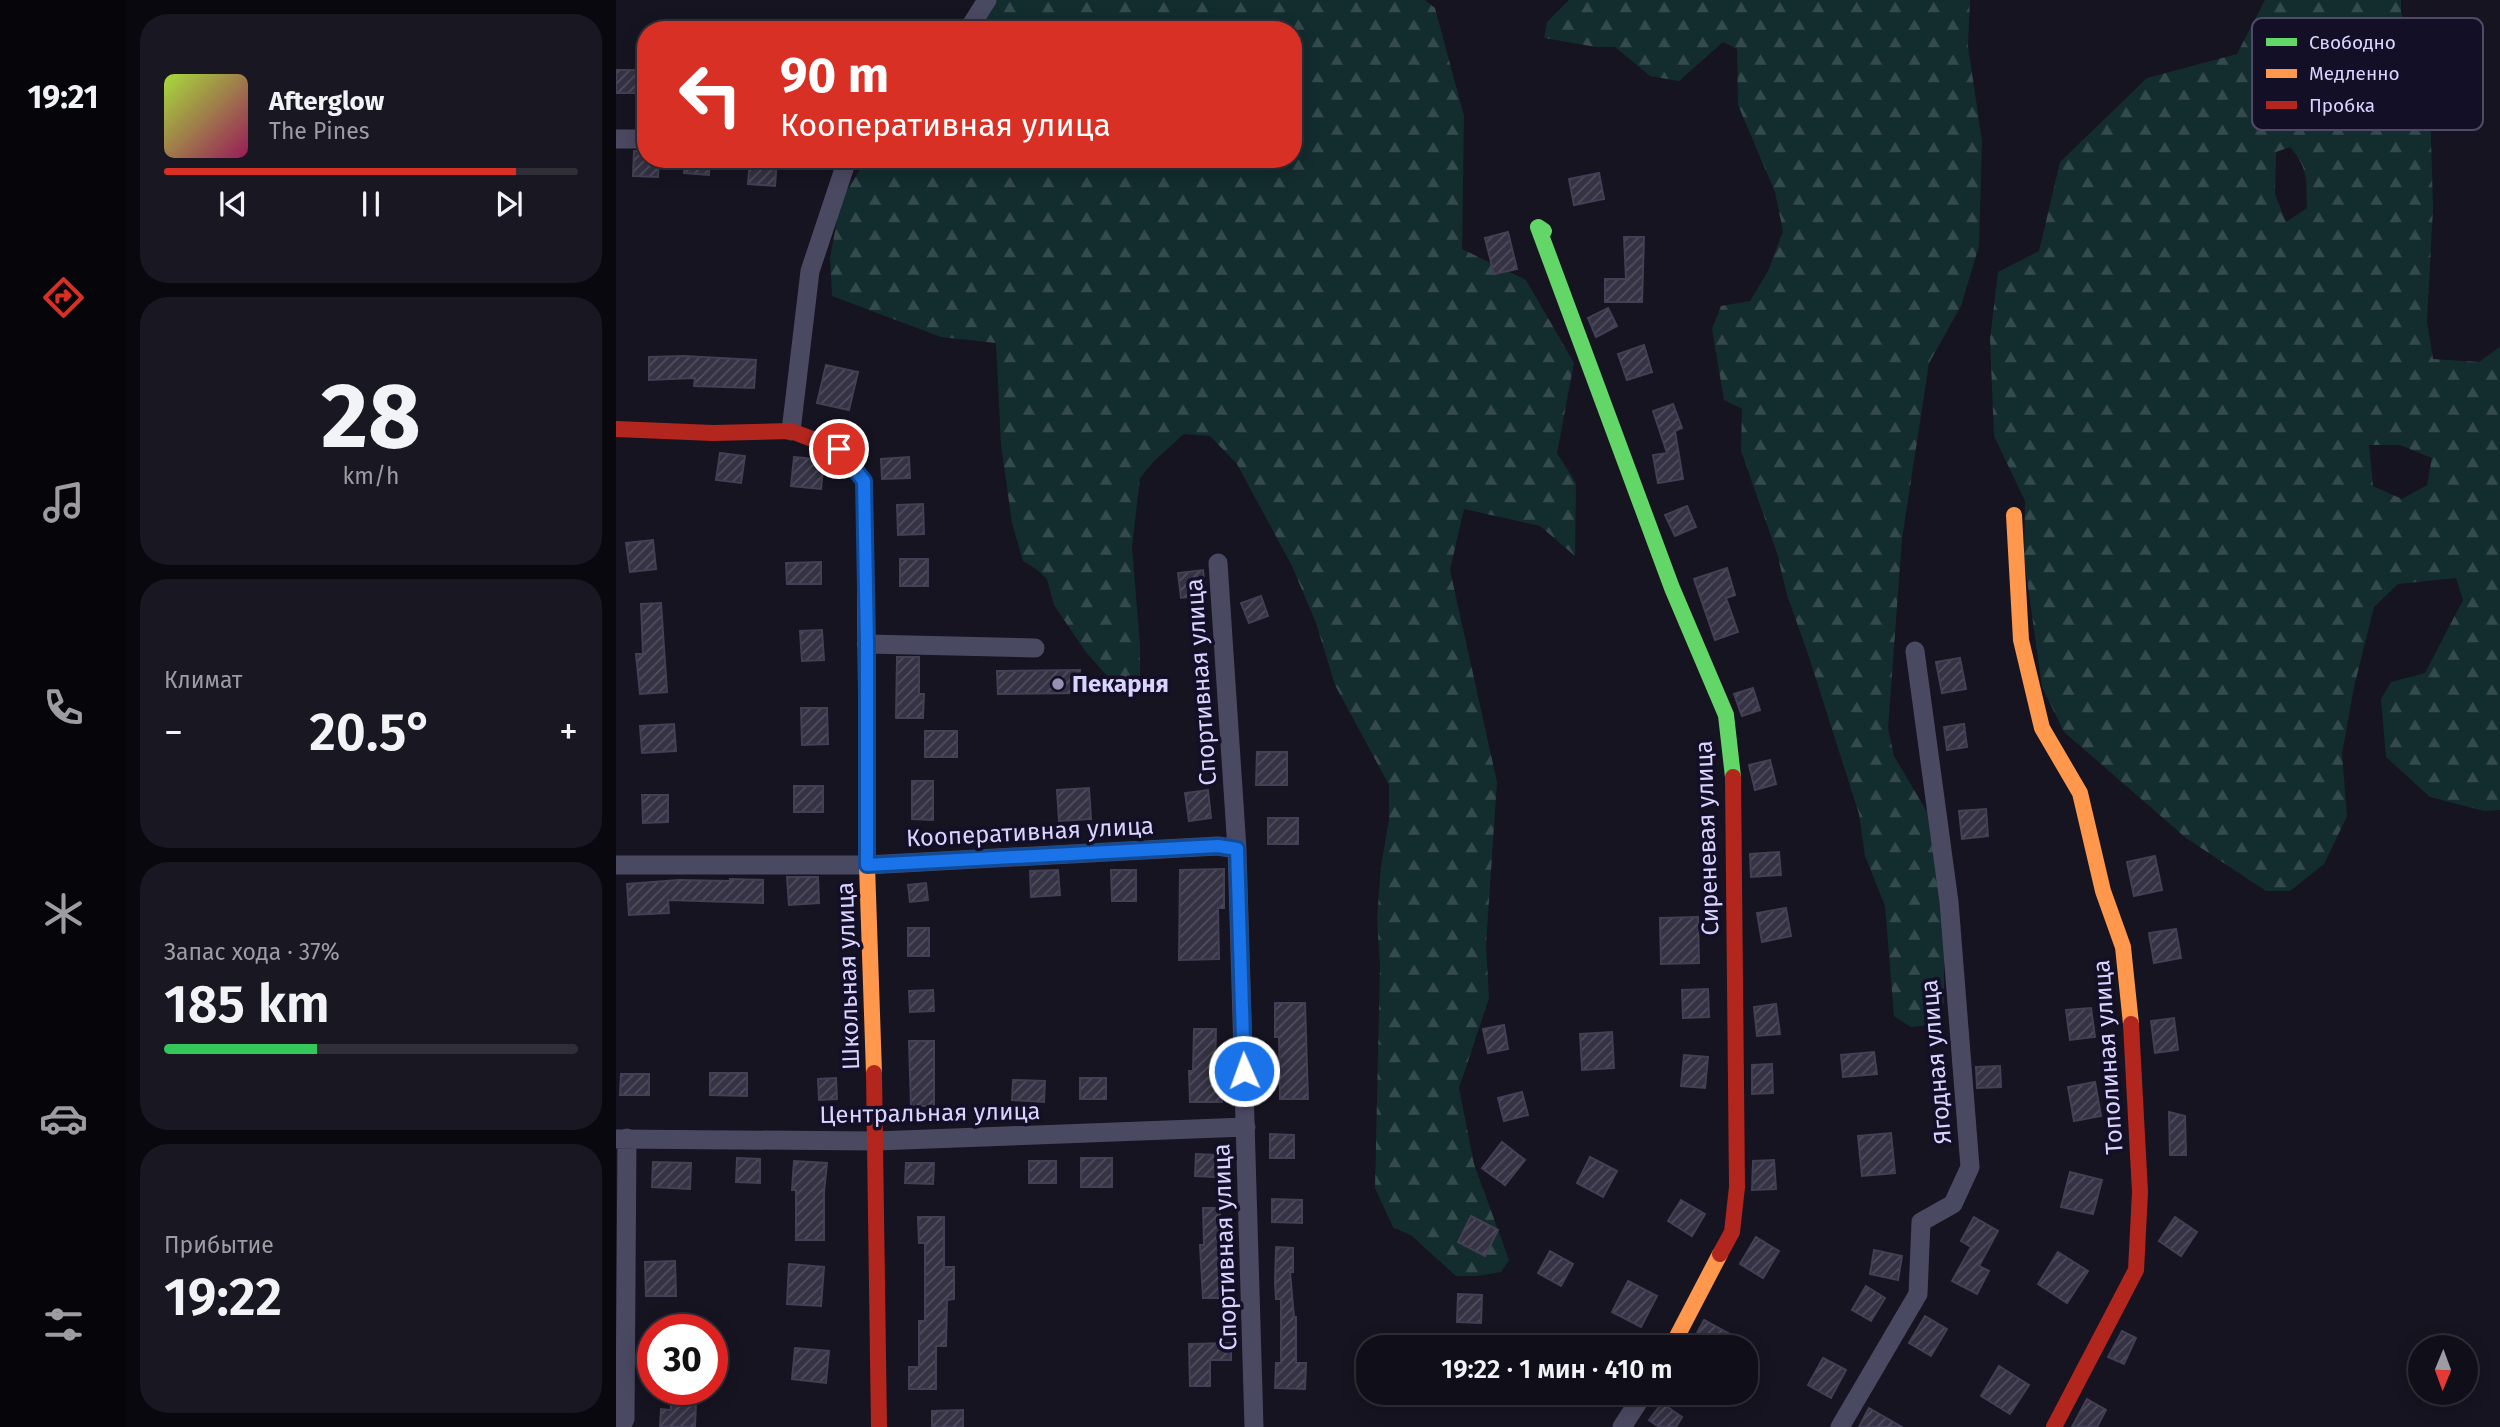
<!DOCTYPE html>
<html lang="ru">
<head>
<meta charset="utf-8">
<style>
	:root { --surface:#100f19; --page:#191822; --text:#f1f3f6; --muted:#9c9ca2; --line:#302f38; --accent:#d93025 }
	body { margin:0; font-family:"Fira Sans",sans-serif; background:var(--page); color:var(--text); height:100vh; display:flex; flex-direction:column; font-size:26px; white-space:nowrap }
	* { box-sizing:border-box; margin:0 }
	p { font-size:23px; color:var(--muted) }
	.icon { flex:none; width:38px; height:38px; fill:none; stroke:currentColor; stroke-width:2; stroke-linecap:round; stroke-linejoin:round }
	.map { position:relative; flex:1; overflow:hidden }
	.side { display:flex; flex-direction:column; gap:14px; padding:14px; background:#09080e; width:490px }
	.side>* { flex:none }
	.guide { position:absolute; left:21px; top:21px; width:665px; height:147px; border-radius:28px; box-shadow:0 4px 18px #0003,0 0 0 2px var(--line); background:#d93025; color:#fff; overflow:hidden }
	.needle { width:46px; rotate:181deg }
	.buttons { position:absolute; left:1792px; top:1335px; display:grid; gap:14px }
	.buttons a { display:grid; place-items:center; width:70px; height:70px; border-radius:50%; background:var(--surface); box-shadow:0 4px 18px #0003,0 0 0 2px var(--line); font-size:35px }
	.speed { position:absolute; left:21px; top:1314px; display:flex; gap:14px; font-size:35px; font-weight:700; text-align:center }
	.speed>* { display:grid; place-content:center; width:91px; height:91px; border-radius:50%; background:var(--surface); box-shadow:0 4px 18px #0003,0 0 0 2px var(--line); line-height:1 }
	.speed .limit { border:10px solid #d22; background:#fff; color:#111 }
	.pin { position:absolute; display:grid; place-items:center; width:60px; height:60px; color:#fff; margin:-30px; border:4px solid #fff; border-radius:50%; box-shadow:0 2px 7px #0007 }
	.me { position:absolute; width:77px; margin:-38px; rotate:358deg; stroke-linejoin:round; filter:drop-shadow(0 0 5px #0008) }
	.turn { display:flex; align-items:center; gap:24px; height:147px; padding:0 28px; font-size:32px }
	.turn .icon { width:91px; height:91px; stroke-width:2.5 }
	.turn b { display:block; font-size:49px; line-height:60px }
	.big { font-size:52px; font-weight:600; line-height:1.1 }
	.side .tile { flex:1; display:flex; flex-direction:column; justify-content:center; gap:10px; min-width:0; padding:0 24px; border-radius:28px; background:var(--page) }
	.side .dial { align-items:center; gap:0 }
	.dial b { font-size:91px; line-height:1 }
	.song { display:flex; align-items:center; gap:21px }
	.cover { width:84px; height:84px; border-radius:10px; background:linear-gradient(135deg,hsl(80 70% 55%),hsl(330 70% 35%)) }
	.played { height:7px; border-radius:4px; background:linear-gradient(90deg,var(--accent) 85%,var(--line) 85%) }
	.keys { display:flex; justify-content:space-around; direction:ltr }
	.heat { display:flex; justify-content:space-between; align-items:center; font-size:38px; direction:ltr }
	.charge { height:10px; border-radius:5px; background:linear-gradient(90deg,#34c759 37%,var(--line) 0) }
	.trip { position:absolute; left:740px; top:1335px; width:402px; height:70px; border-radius:28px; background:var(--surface); box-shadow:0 4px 18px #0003,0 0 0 2px var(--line); font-weight:600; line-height:70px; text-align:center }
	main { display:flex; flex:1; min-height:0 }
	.menu { display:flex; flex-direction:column; width:126px; justify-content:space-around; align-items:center; background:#06060a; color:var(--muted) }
	.menu .icon { width:49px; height:49px }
	.menu .selected { color:var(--accent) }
	.menu b { font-size:32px; color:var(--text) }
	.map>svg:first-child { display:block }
</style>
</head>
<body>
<main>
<nav class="menu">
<b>19:21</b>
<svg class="icon selected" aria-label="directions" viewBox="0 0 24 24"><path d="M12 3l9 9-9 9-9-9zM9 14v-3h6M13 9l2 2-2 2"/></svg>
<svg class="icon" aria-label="music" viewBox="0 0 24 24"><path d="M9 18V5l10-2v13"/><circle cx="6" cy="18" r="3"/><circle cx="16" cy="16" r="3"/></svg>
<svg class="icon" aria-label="phone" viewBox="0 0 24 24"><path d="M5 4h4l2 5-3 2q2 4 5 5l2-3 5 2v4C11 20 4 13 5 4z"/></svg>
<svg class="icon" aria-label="climate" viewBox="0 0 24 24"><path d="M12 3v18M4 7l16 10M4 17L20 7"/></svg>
<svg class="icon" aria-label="car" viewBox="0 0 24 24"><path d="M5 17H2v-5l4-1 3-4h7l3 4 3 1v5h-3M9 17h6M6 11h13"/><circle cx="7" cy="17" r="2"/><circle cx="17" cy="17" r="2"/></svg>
<svg class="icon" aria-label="filters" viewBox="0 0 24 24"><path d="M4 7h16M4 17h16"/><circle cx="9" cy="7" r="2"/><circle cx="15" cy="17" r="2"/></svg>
</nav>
<section class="side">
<div class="tile">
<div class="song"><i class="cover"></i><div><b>Afterglow</b><p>The Pines</p></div></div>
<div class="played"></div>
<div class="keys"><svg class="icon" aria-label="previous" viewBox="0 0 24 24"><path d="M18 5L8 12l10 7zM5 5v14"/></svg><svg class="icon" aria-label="pause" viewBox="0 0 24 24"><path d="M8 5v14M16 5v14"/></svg><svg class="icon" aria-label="next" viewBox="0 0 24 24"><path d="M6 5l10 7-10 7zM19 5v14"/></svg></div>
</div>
<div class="tile dial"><b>28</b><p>km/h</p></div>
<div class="tile"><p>Климат</p>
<div class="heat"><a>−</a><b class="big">20.5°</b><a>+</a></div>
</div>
<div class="tile"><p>Запас хода · 37%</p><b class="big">185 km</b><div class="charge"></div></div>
<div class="tile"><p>Прибытие</p><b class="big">19:22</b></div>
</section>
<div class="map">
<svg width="1884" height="1427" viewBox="0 0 1884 1427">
	<defs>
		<pattern id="forest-firs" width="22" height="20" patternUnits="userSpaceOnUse" patternTransform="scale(1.75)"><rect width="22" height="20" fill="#132c2d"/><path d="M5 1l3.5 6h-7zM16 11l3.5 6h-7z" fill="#354a4c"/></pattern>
		<pattern id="building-hatch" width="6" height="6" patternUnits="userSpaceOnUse" patternTransform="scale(1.75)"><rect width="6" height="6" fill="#343243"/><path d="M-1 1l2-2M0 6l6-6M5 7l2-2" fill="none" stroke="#514f5f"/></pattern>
	</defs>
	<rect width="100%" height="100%" fill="#161421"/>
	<path fill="url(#forest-firs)" fill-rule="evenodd" d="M368,0H809L819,8L848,116L846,249L910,280L958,363L941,453L960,483L959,556L924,526L848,509L834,570L881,782L870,945L873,998L843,1088L858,1164L893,1260L885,1272L861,1276H840L796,1236L777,1227L759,1188L764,966L761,919L765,866L773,820V785L719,685L700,623L676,566L621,464L594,436L568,434L538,461L524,478L516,547L524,645V679L509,683L492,677L469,651L438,605L431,579L420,569L407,561L396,523L385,445L380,343L325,337L216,296L214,258L225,199L251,159H677V30H352Z
		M953,0H1354L1352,46L1366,141L1363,246L1345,306L1313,363L1286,539L1272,728L1278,756L1314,817L1328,911V1003L1314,1025L1295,1027L1278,1016L1269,906L1249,856L1243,814L1192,654L1171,595L1161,553L1125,451L1126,409L1108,400L1096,329L1105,306L1134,301L1152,271L1167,231L1159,192L1122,105L1121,49L1107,42L1063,81L1034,76L999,47H980L928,38L931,22Z
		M1649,0H1785V12L1814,105L1817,208L1811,321L1817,359L1863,362L1884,347V810L1868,811L1814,797L1770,757L1765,699L1775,682L1809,673L1847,600L1840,578L1782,584L1758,607L1738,687L1726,754L1731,816L1708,864L1674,891H1650L1570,838L1448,732L1426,687L1408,558L1409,501L1378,436L1374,339L1382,272L1423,251L1444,162L1531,78L1621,54ZM1674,147C1693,169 1690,180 1691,208L1670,222L1659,194L1660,152ZM1753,445H1784L1816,458L1811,485L1786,499L1757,486Z"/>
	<path fill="url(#building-hatch)" stroke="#433f54" stroke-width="2" d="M0,70H22V93H0Z
		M18,151H30V159H43L42,177L17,176Z
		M69,159H94L93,175L68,173Z
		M134,159H161L159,186L132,184Z
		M983,173L988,199L958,205L953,179Z
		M892,232L901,269L878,274L869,238Z
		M1008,237H1028L1026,302H989V279H1010Z
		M992,308L1001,326L980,337L972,318Z
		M1028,345L1036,372L1011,380L1002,354Z
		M68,356L140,360L138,388L78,386L79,378L33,380V357Z
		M210,365L242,372L233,410L201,403Z
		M1057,404L1066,428L1059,431L1067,479L1042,483L1037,455L1051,453L1037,411Z
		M104,453L129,456L125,483L100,480Z
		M178,457L208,460L205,489L175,486Z
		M293,457L294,478L266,479L265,459Z
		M307,504L308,534L282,535L281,505Z
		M1071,506L1080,527L1059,536L1049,515Z
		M37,540L40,569L14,572L10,543Z
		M284,559H312V586H284Z
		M205,562V584H171L170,563Z
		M1111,568L1119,595L1110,598L1122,632L1099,640L1078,579Z
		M587,570L590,595L565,598L562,573Z
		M645,596L652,616L633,623L625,603Z
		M45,603L51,692L24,694L20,654H27L25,604Z
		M206,630L208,660L186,661L184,631Z
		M281,657H303V694H308L307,718H280Z
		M1344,658L1350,689L1326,693L1320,662Z
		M464,670V693L382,694L381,671Z
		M1137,688L1144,710L1126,716L1118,694Z
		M185,708H211L212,744L186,745Z
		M58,724L60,751L26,753L24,726Z
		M1348,724L1351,747L1331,750L1328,727Z
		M309,731H341V757H309Z
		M641,752H671V785H640Z
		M1154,760L1160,784L1139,790L1133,765Z
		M296,781H317V820L296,819Z
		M178,786H207V812H178Z
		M473,788L475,819L443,821L441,790Z
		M592,790L595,818L573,821L569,793Z
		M26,795H52V822L27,823Z
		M1370,809L1372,836L1346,839L1343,811Z
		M652,818H682V844H652Z
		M1163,852L1165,875L1135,877L1134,854Z
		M1539,856L1546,890L1518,896L1511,862Z
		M608,869V908H602L603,959L563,960L564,870Z
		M442,870L444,895L415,897L414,871Z
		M495,870H520V901H496Z
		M171,877H202L203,903L173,905Z
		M114,879L147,880V903L52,900L53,913L13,915L11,884L63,880L114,881Z
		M310,883L312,900L294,902L292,885Z
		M1170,908L1175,936L1146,942L1141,913Z
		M1082,917L1083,963L1045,964L1044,918Z
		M292,928H313V956H292Z
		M1560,929L1565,958L1538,963L1533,933Z
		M1092,989L1093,1017L1067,1018L1066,990Z
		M317,990L318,1011L294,1012L293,991Z
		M659,1003H689L692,1099H664L663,1037H659Z
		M1160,1004L1164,1034L1141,1036L1138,1007Z
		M1475,1008L1479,1037L1454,1040L1450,1010Z
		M1558,1018L1562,1050L1539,1053L1535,1021Z
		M888,1025L892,1049L872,1053L867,1029Z
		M578,1029H600L599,1071H605L606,1102H574L573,1071H577Z
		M996,1032L998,1068L966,1070L964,1034Z
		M293,1041H318V1106H295Z
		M1258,1052L1261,1074L1227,1077L1225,1055Z
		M1068,1055L1092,1057L1089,1088L1065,1086Z
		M1156,1064L1157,1093L1136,1094V1065Z
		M1384,1066L1385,1087L1361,1088L1360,1067Z
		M94,1073H131V1096L94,1095Z
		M5,1074H33V1095H4Z
		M220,1078L221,1099L203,1100L202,1079Z
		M464,1078H490V1099H464Z
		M397,1080L429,1081L428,1102L396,1100Z
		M1479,1082L1485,1116L1458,1121L1452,1087Z
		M906,1092L912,1115L888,1121L882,1098Z
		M1553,1112L1569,1116L1570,1155H1554Z
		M1275,1133L1279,1173L1246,1176L1242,1136Z
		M654,1134L678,1135V1158H654Z
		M886,1142L909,1160L889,1185L866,1168Z
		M580,1154L600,1155L599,1177L579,1176Z
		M974,1157L1001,1171L987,1197L961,1183Z
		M121,1158L144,1159V1183L120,1182Z
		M465,1158H496V1187H465Z
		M1158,1160L1160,1189L1136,1190L1137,1161Z
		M178,1161L211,1163L208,1192V1240H180V1190H176Z
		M413,1161H440V1183H413Z
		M37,1162L75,1163L74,1189L36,1187Z
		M290,1163H318L317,1184L289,1183Z
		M1454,1172L1486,1180L1477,1214L1445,1207Z
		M656,1199L686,1200V1223L656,1222Z
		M1065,1200L1089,1214L1076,1236L1052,1221Z
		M587,1208H604L603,1298H587L584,1245H588Z
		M855,1216L882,1230L869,1256L842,1242Z
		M302,1217H328V1267H338V1299L331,1300L330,1346H320V1389H293V1367H303V1321H309V1243H303Z
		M1358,1217L1382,1231L1363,1266L1373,1271L1361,1294L1336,1281L1355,1247L1345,1241Z
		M1559,1217L1581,1232L1565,1256L1543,1241Z
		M1140,1237L1163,1251L1147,1278L1124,1264Z
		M660,1247L677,1248V1272H674L678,1317H680V1363H690L689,1389L659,1388L660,1363H665V1299H660L659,1283Z
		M1258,1250L1286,1256L1282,1280L1254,1274Z
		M934,1251L957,1264L945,1286L922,1273Z
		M1442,1252L1472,1271L1451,1303L1422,1284Z
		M59,1261L60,1296H30L29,1262Z
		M173,1264L208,1267L205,1306L171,1304Z
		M1012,1281L1041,1296L1025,1327L996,1312Z
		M1250,1286L1269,1298L1255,1321L1236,1310Z
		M842,1294L866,1295L865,1323L841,1322Z
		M1309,1316L1331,1329L1315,1356L1293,1343Z
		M1088,1320L1119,1337L1113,1348H1073Z
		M1506,1331L1520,1338L1508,1364L1492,1357Z
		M615,1343V1360H594V1386H574L573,1344Z
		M179,1348L213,1351L210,1383L176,1379Z
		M1207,1358L1230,1370L1215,1398L1192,1385Z
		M1383,1366L1413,1385L1394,1414L1365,1396Z
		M1471,1399L1490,1410L1481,1427H1456Z
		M55,1400L80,1401L79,1427H44L45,1409L55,1410Z
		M1046,1403L1066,1417L1060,1427H1043L1033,1420Z
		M1253,1408L1286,1427H1243Z
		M347,1410V1427H316V1411Z"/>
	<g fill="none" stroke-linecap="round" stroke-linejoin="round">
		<path stroke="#4a4962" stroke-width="19" d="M352,30L371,0
			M0,139H30
			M175,431L194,271L230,163
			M602,563L621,849L638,1427
			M251,644L419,648
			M0,865H251L602,846L621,849
			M0,1139L260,1141L630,1127
			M5,1427L9,1419L11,1138
			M1006,1427L1028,1393
			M1224,1427L1302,1294L1305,1222L1337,1204L1354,1167L1333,902L1299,651"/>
		<path stroke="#63d668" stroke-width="16" d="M928,231L922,227L1056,588L1110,715L1117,777"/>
		<path stroke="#ff974d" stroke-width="16" d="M1398,515L1405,640L1426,728L1464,793L1487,891L1507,947L1515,1024
			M249,517L251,865L258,1073
			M1055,1348L1104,1254"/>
		<path stroke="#b3261e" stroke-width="16" d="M0,429L97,433L175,431L223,449L248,481L249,517
			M258,1073L263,1427
			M1104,1254L1116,1232L1121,1187L1117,777
			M1438,1427L1520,1270L1524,1192L1515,1024"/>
	</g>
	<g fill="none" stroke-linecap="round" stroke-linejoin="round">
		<defs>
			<path id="route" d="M223,449L248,481L251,643V865L602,846L621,849L628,1071"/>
		</defs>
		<use href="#route" stroke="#114b97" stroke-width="18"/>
		<use href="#route" stroke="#1a73e8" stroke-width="12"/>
	</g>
	<circle fill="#9591b1" stroke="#130f26" stroke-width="2.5" cx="442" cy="684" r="7"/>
	<g text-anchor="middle" stroke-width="7" stroke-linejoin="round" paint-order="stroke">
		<g font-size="24" fill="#d9d4ff" stroke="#130f26">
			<text transform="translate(585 682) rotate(-94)" y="8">Спортивная улица</text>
			<text transform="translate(414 832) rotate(-3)" y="8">Кооперативная улица</text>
			<text transform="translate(1091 838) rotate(-92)" y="8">Сиреневая улица</text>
			<text transform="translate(232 976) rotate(-92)" y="8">Школьная улица</text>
			<text transform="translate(1492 1057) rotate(-94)" y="8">Тополиная улица</text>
			<text transform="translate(1320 1062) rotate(-95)" y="8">Ягодная улица</text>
			<text transform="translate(314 1113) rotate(-1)" y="8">Центральная улица</text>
			<text transform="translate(609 1247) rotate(-92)" y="8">Спортивная улица</text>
		</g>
		<g font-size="24" font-weight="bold" fill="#d9d4ff" stroke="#130f26" text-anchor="start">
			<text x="456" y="692">Пекарня</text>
		</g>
	</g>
	<rect x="1636" y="18" width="231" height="112" rx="10" fill="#130f26" stroke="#4e4a67" stroke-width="2"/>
	<rect x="1650" y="38" width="31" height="8" fill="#63d668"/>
	<rect x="1650" y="69" width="31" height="9" fill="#ff974d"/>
	<rect x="1650" y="101" width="31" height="8" fill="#b3261e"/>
	<g font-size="19" fill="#d9d4ff">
		<text x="1693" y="49">Свободно</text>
		<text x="1693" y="80">Медленно</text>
		<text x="1693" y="112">Пробка</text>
	</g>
</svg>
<div class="buttons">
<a><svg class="needle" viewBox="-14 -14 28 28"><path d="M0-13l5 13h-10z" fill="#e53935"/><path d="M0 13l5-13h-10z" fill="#9c9ca2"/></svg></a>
</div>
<div class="speed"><div class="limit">30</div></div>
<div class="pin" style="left:223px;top:449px;background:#d93025"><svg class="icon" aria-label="arrive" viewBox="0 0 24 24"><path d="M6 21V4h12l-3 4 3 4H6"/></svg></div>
<svg class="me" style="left:628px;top:1071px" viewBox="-20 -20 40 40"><circle r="17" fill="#1a73e8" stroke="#fff" stroke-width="3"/><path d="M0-11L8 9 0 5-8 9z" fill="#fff"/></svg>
<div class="trip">19:22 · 1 мин · 410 m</div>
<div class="guide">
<div class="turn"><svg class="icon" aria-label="left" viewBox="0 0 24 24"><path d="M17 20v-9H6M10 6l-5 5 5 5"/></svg><div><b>90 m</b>Кооперативная улица</div></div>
</div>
</div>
</main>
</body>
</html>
